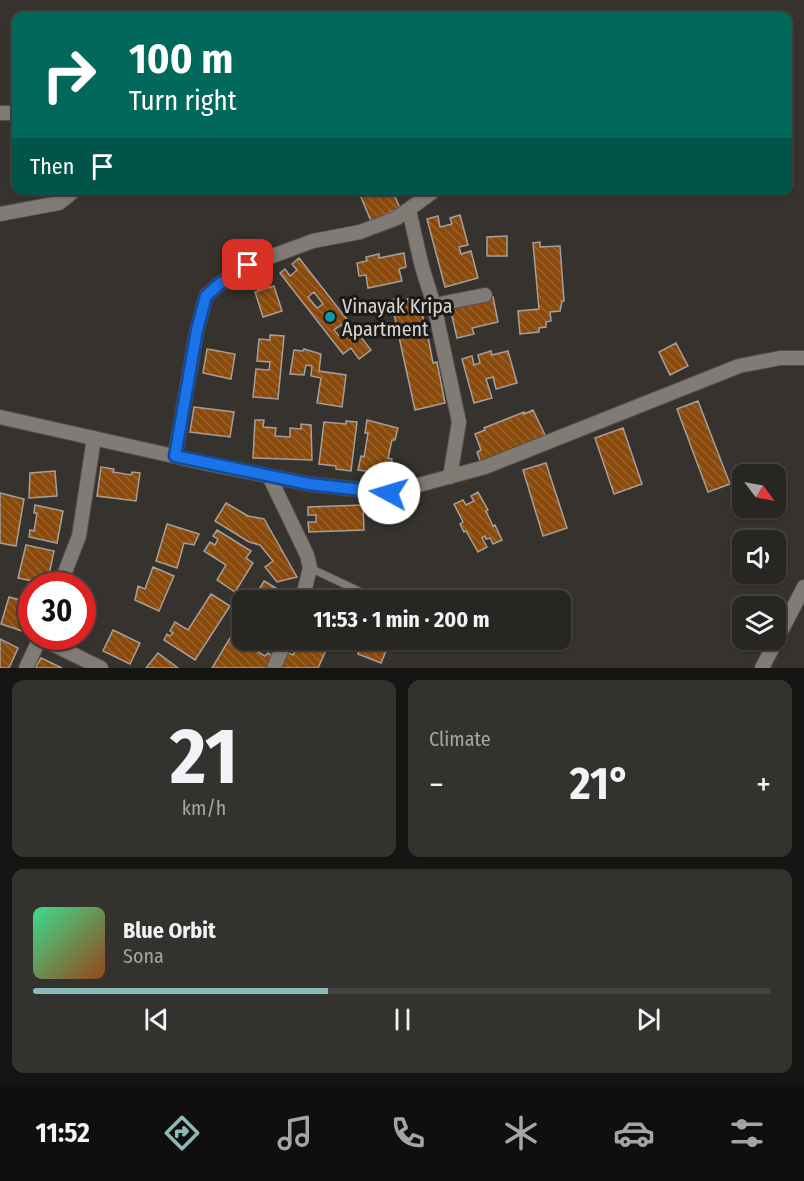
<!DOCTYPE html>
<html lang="en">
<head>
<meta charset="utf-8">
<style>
	:root { --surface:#282622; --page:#34322f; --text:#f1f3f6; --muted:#a5a5a5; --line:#444340; --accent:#8bbbb9 }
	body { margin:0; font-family:"Fira Sans Condensed",sans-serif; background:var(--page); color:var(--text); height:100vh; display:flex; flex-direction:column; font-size:22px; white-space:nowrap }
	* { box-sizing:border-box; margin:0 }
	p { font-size:20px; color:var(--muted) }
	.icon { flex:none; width:33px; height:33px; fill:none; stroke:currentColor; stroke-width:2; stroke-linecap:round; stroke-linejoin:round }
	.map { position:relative; height:668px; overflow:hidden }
	.sheet { display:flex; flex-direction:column; gap:12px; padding:12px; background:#161513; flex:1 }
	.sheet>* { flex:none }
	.guide { position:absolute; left:12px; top:12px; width:780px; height:183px; border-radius:12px; box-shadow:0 2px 4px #0004,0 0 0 2px var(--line); background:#00695c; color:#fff; overflow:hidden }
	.needle { width:39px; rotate:122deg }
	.tools { position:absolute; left:732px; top:464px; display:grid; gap:12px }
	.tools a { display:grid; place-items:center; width:54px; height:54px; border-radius:12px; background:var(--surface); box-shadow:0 2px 4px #0004,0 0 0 2px var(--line); font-size:30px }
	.speed { position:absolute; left:18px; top:572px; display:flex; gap:12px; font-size:30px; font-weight:700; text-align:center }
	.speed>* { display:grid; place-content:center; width:78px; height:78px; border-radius:50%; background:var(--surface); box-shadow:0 2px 4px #0004,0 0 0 2px var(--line); line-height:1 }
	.speed .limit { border:9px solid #d22; background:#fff; color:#111 }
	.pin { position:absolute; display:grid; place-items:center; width:51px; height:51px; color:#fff; margin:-26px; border-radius:12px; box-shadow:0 3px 9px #0006 }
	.me { position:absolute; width:66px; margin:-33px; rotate:276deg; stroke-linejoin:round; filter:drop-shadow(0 0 4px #0008) }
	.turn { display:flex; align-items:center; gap:21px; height:126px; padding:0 18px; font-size:27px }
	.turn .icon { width:78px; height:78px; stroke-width:2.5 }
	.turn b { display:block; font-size:42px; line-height:51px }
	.then { display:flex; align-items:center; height:57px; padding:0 18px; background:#0003; gap:12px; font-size:22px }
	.big { font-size:45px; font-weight:700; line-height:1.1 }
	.sheet .card { flex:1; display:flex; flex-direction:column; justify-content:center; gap:9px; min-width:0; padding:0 21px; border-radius:12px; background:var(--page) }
	.sheet .dial { align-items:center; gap:0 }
	.dial b { font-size:78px; line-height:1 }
	.song { display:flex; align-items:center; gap:18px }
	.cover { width:72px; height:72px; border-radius:9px; background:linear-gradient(135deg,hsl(150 70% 55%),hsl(20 70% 35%)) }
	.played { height:6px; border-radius:3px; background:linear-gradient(90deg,var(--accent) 40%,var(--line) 40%) }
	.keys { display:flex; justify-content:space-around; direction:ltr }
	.heat { display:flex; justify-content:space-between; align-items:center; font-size:33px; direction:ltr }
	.sheet .tiles { flex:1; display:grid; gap:12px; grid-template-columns:1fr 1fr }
	.card:last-child { grid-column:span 2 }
	.trip { position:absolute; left:232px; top:590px; width:339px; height:60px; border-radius:12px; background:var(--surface); box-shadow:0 2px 4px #0004,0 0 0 2px var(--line); font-weight:700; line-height:60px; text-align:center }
	.dock { display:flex; height:96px; justify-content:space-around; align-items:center; background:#100f0e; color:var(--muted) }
	.dock .icon { width:42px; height:42px }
	.dock .current { color:var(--accent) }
	.dock b { font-size:27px; color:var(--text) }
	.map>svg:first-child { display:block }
</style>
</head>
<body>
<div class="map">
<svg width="804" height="668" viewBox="0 0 804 668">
	<defs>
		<pattern id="building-back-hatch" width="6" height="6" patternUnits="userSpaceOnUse" patternTransform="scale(1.5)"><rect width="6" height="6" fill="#8a4a0c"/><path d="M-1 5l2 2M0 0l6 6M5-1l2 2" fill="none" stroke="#9a632e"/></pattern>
	</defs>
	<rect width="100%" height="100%" fill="#36322d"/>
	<path fill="url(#building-back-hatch)" stroke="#a79f9a" stroke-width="1.5" fill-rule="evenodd" d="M358,190H392L400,208L371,221Z
		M460,215L468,245L459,247L461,254L471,251L478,278L445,287L427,219L438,216L440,227L452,224L450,218Z
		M507,236V256H487V237Z
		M540,242V247L560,246L564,301H562L560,311L550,312L551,321L546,322V327L539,328V332L520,334L518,311L539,309L533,243Z
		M404,253L406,267L399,269L402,281L368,288L366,275L359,276L357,263L367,261L366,257L379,254V258Z
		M299,258L371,350L359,359L351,348L343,354L280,273L285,269L290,276L297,270L292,264ZM314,292L323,304L317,308L308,297ZM341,325L346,332L340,337L334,330Z
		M274,286L282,311L263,317L255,292Z
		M418,297L425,326H426L433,363L437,362L445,403L415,410L391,300L399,298L400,304L408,302L407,299Z
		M493,297L498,322L472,328L474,334L457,338L450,307Z
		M270,335L284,336L278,399L253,397L256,369L269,370L270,362L257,361L259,339L270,340Z
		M676,343L688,366L670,375L659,352Z
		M207,349L235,354L231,379L203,373Z
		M304,349L321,354L319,371L346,375L342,407L317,403L321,378L311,376L312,366L306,365L304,375L290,374L294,350L303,351Z
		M491,351L492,355L508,351L517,383L496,389L493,377L486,379L492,398L474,403L462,359L472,356L474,365L480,363L478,355Z
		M698,401L730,484L708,492L677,409Z
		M194,407L234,412L230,437L190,432Z
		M533,410L546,437L481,463L477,452L481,450L475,434L485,430L484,428L524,412V414Z
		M255,420H264L263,427L276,428L275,436L290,437V428L301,429V424L311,425L312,460L253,458Z
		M367,420L398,428L395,440H392L388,458L392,459L390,471L379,469L378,471L372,470V472L358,470L361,456L364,457L368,433H365Z
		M346,421L357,422L351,471L336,469V466L319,464L324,422L346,424Z
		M623,428L642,484L614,494L595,438Z
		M546,463L567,528L543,536L523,470Z
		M101,467L114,469L113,472L131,475L132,472L140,473L136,501L97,496Z
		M55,471L57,496L29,498L30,473Z
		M478,492L488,510L486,511L493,526L495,525L502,540L493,544L490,538L486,539L485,536L482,538L487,547L478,552L466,531L464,532L460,524L463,522L454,504L463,500L466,505L474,501L471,496Z
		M0,493L24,499L16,546L0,543Z
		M226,503L248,516L264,519L297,577L277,582L265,567L273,561L260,545L249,542L215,521Z
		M35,505L63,511L57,543L29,537L30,530L34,531L37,513H34Z
		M363,505L364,530L309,532L308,522H316V515H308V507Z
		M167,524L199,534L194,545L184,543L177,568L156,561Z
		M217,530L251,551L246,558L253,563L235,592L217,580L226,565L204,551L210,542L215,545L218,539L213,536Z
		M26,545L54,551L47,584L18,578Z
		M153,567L174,576L159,611L135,600L138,586L145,589Z
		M264,581L291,597L290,600H253Z
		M211,594L230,606L195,660L164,640L167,634L170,636L173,633L170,631L175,622L188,630Z
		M9,597L32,603V611L25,632L1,624Z
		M243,616V639H259L253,649L265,656L268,653L275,657L272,668H212L233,633L237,636L240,631L236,628Z
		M113,630L140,643L130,664L103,651Z
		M0,639L18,648L9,668H0Z
		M295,639H331L318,668H278L286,652L293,655L296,649L291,647Z
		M363,639H391L381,663L358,654Z
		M158,653L178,668H146Z
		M41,658L62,668H35Z"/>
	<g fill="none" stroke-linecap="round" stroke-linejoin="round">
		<defs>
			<path id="service" d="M310,568L378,600"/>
			<path id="minor" d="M0,113H16
				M409,210L422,267L434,305
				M0,214L59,203L75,190
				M0,417L209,464L309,484L389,493L485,467L739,366L780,358H804
				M175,456L197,330L206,296L218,285L248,265L313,241L360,232L397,218L435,190
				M269,476L307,555L310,568L302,600
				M450,477L459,422L434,305L485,295
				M60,585L79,536L94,438
				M40,638L101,668
				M26,668L41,636
				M274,668L286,639
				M762,668L804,587"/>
		</defs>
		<use href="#service" stroke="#524e4a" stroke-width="9"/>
		<use href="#minor" stroke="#524e4a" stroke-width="16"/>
		<use href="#service" stroke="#807b74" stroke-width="7"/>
		<use href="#minor" stroke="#807b74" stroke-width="14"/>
	</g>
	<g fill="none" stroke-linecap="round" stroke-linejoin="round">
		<defs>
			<path id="route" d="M248,265L218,285L206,296L197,330L175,456L309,484L389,493"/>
		</defs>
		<use href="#route" stroke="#114b97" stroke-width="15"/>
		<use href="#route" stroke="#1a73e8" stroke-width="10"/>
	</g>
	<circle fill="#0f9aa8" stroke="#1c1a18" stroke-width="2" cx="330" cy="317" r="6"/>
	<g text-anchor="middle" stroke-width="6" stroke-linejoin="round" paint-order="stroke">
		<g font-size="20" fill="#d8d5d2" stroke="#1c1a18" text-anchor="start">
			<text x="342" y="313">Vinayak Kripa<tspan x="342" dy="23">Apartment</tspan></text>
		</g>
	</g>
</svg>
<div class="tools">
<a><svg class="needle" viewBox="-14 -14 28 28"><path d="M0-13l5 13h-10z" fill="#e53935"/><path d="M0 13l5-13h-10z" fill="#a5a5a5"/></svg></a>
<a><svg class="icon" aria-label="sound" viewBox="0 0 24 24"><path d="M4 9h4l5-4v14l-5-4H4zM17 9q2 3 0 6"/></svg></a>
<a><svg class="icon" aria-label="layers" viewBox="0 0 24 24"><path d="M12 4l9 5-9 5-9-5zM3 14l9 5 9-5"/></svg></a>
</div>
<div class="speed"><div class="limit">30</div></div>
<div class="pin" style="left:248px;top:265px;background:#d93025"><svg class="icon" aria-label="arrive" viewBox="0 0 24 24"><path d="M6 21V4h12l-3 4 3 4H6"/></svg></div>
<svg class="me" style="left:389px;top:493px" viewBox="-20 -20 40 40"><circle r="19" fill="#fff"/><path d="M0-13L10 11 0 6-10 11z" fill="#1a73e8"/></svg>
<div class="trip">11:53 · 1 min · 200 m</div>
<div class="guide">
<div class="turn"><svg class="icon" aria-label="right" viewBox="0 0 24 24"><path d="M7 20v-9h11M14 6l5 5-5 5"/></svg><div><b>100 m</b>Turn right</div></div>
<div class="then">Then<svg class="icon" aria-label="arrive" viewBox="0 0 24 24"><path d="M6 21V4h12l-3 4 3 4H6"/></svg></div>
</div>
</div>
<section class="sheet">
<div class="tiles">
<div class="card dial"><b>21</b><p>km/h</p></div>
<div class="card"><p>Climate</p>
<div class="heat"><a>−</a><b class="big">21°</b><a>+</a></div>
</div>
<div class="card">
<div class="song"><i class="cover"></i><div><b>Blue Orbit</b><p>Sona</p></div></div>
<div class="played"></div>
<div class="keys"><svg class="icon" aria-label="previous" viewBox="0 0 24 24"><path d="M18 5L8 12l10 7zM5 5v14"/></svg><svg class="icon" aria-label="pause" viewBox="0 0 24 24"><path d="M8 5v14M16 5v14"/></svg><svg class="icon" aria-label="next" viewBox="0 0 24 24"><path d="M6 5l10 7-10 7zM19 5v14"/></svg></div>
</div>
</div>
</section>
<nav class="dock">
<b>11:52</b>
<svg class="icon current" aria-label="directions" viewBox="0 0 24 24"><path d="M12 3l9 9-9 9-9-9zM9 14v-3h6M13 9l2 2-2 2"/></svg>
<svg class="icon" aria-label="music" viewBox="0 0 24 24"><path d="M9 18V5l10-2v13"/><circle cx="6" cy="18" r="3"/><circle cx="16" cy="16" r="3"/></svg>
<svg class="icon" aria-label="phone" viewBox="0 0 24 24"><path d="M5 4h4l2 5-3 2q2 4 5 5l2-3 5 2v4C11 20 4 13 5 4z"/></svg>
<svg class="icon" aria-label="climate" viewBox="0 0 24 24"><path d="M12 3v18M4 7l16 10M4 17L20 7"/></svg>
<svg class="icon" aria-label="car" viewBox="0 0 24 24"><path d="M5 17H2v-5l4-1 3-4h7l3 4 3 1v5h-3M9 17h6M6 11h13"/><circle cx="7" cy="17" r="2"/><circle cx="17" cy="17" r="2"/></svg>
<svg class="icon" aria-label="filters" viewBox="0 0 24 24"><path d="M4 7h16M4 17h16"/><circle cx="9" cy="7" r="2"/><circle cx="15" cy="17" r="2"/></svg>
</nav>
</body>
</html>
